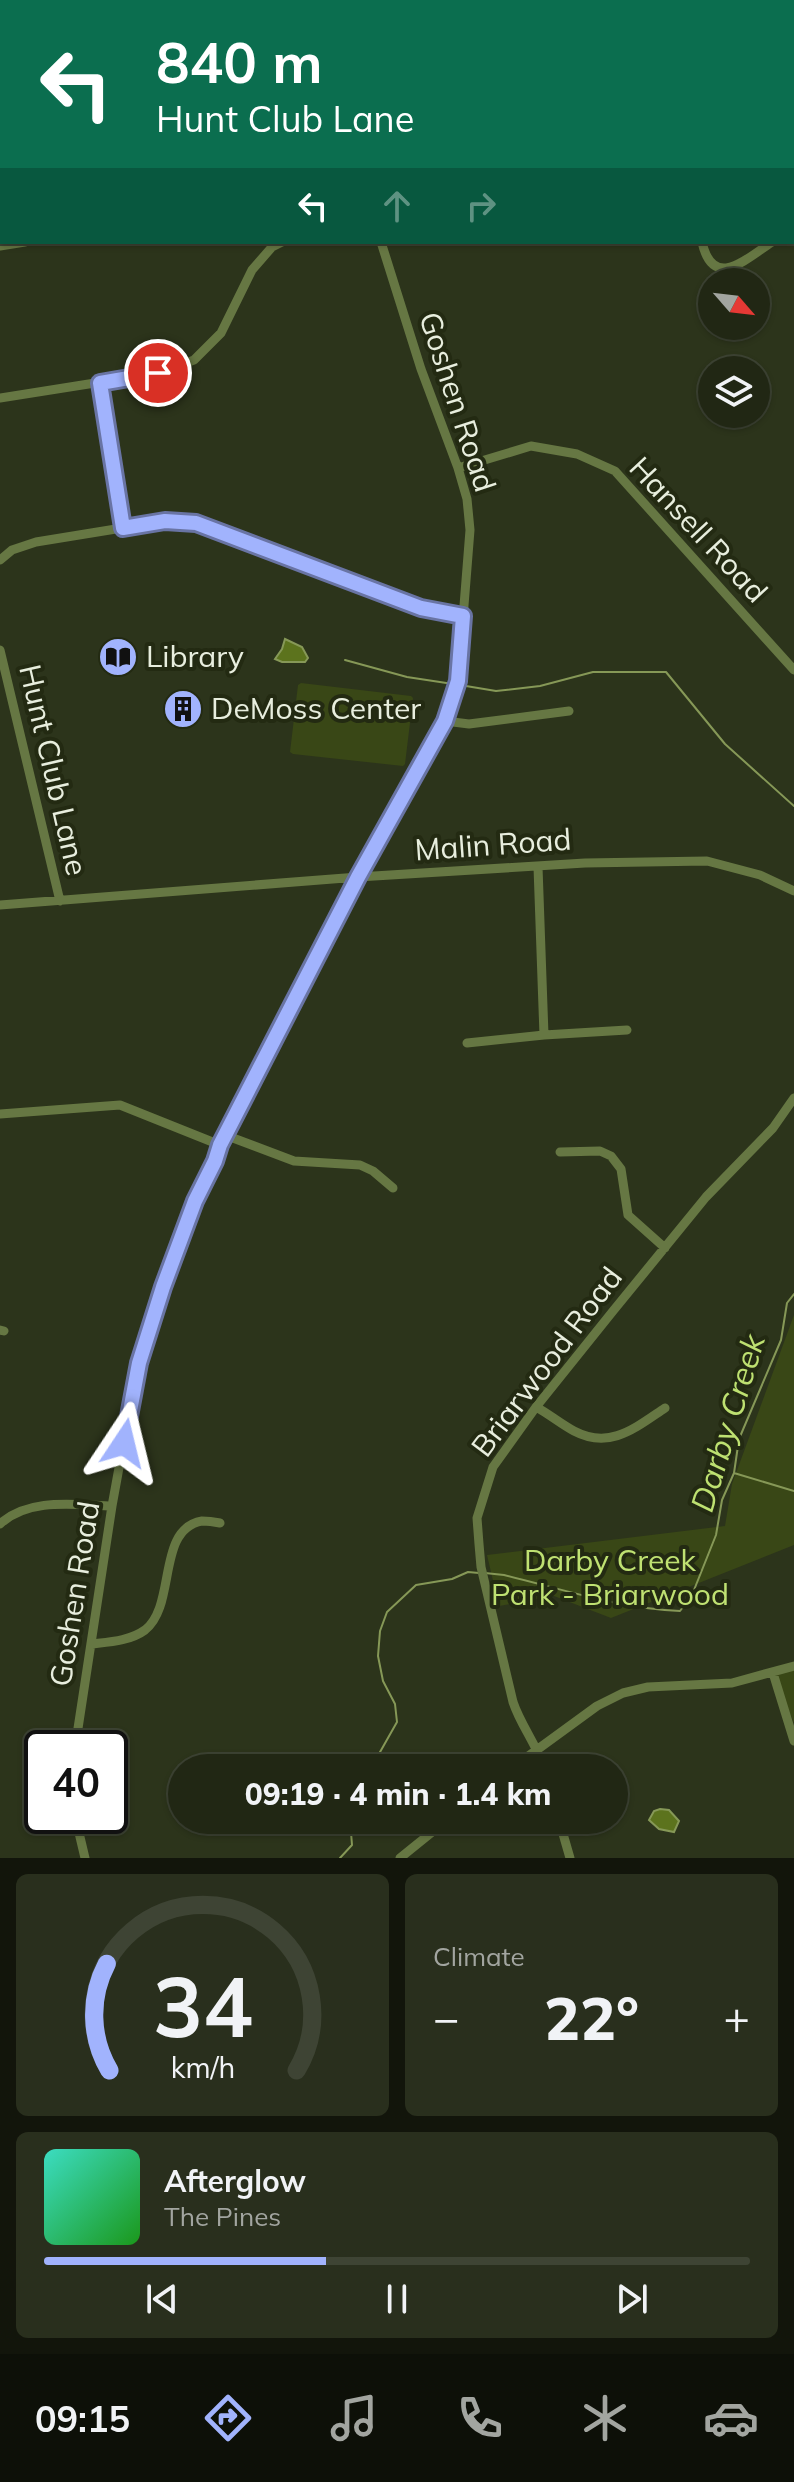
<!DOCTYPE html>
<html lang="en">
<head>
<meta charset="utf-8">
<style>
	:root { --surface:#212714; --page:#292f1d; --text:#f1f3f6; --muted:#a2a5a0; --line:#3e4434; --accent:#a1b3fd }
	body { margin:0; font-family:Mulish,sans-serif; background:var(--page); color:var(--text); height:100vh; display:flex; flex-direction:column; font-size:30px; white-space:nowrap }
	* { box-sizing:border-box; margin:0 }
	p { font-size:26px; color:var(--muted) }
	.icon { flex:none; width:44px; height:44px; fill:none; stroke:currentColor; stroke-width:2; stroke-linecap:round; stroke-linejoin:round }
	.map { position:relative; height:1858px; overflow:hidden }
	.sheet { display:flex; flex-direction:column; gap:16px; padding:16px; background:#12150b; flex:1 }
	.sheet>* { flex:none }
	.banner { position:absolute; left:0px; top:0px; width:794px; height:244px; box-shadow:0 2px 6px #0004,0 0 0 2px var(--line); background:#0b6e4f; color:#fff; overflow:hidden }
	.needle { width:52px; rotate:118deg }
	.fabs { position:absolute; left:698px; top:268px; display:grid; gap:16px }
	.fabs a { display:grid; place-items:center; width:72px; height:72px; border-radius:50%; background:var(--surface); box-shadow:0 2px 6px #0004,0 0 0 2px var(--line); font-size:40px }
	.speed { position:absolute; left:24px; top:1730px; display:flex; gap:16px; font-size:40px; font-weight:700; text-align:center }
	.speed>* { display:grid; place-content:center; width:104px; height:104px; border-radius:50%; background:var(--surface); box-shadow:0 2px 6px #0004,0 0 0 2px var(--line); line-height:1 }
	.speed .limit { border:4px solid #111; border-radius:12px; background:#fff; color:#111 }
	.pin { position:absolute; display:grid; place-items:center; width:68px; height:68px; color:#fff; margin:-34px; border:4px solid #fff; border-radius:50%; box-shadow:0 2px 8px #0007 }
	.me { position:absolute; width:88px; margin:-44px; rotate:10deg; stroke-linejoin:round; filter:drop-shadow(0 0 6px #0008) }
	.turn { display:flex; align-items:center; gap:28px; height:168px; padding:0 24px; font-size:36px }
	.turn .icon { width:104px; height:104px; stroke-width:2.5 }
	.turn b { display:block; font-size:56px; line-height:68px }
	.lanes { display:flex; align-items:center; height:76px; padding:0 24px; background:#0003; justify-content:center; gap:40px; direction:ltr }
	.lanes .off { opacity:.35 }
	.big { font-size:60px; font-weight:800; line-height:1.1 }
	.sheet .tile { flex:1; display:flex; flex-direction:column; justify-content:center; gap:12px; min-width:0; padding:0 28px; border-radius:12px; background:var(--page) }
	.sheet .dial { align-items:center; gap:0 }
	.dial svg { height:208px; overflow:visible; fill:none; stroke:var(--line); stroke-width:7; stroke-linecap:round; text-anchor:middle }
	.dial text { fill:var(--text); stroke:none }
	.song { display:flex; align-items:center; gap:24px }
	.cover { width:96px; height:96px; border-radius:12px; background:linear-gradient(135deg,hsl(170 70% 55%),hsl(120 70% 35%)) }
	.played { height:8px; border-radius:4px; background:linear-gradient(90deg,var(--accent) 40%,var(--line) 40%) }
	.keys { display:flex; justify-content:space-around; direction:ltr }
	.heat { display:flex; justify-content:space-between; align-items:center; font-size:44px; direction:ltr }
	.sheet .tiles { flex:1; display:grid; gap:16px; grid-template-columns:1fr 1fr }
	.tile:last-child { grid-column:span 2 }
	.trip { position:absolute; left:168px; top:1754px; width:460px; height:80px; border-radius:40px; background:var(--surface); box-shadow:0 2px 6px #0004,0 0 0 2px var(--line); font-weight:800; line-height:80px; text-align:center }
	.tab-bar { display:flex; height:128px; justify-content:space-around; align-items:center; background:#0d1008; color:var(--muted) }
	.tab-bar .icon { width:56px; height:56px }
	.tab-bar .current { color:var(--accent) }
	.tab-bar b { font-size:36px; color:var(--text) }
	.map>svg:first-child { display:block }
</style>
</head>
<body>
<div class="map">
<svg width="794" height="1858" viewBox="0 0 794 1858">
	<rect width="100%" height="100%" fill="#2c341b"/>
	<path fill="#394716" d="M301,683L411,696L413,698L405,764L403,766L293,754L290,752L298,685Z
		M794,1315V1545L611,1618L554,1596L499,1606L487,1555L725,1526L732,1484Z
		M794,1666V1723L773,1673Z"/>
	<path fill="#5c731d" stroke="#869857" stroke-width="2" d="M285,639L302,647L308,658L305,662H282L275,659L282,649Z
		M660,1809L669,1810L679,1821L674,1832L659,1829L649,1820L654,1811Z"/>
	<g fill="none" stroke-linecap="round" stroke-linejoin="round">
		<path stroke="#869857" stroke-width="2" d="M345,660L407,677L453,684
			M460,685L496,691L540,686L593,672H666L725,744L794,806
			M734,1473L794,1491
			M485,1573L504,1575C562,1589 621,1609 680,1611L692,1595L716,1535L722,1500L734,1473L739,1439L781,1340L787,1303L794,1294
			M371,1768L397,1722L395,1704L383,1681L378,1656L380,1631L387,1612L416,1585L452,1579L468,1572L479,1573
			M340,1858L352,1845L350,1820"/>
		<path stroke="#667743" stroke-width="9" d="M119,0V2
			M269,0L270,2
			M429,2L430,0
			M792,229L794,228
			M702,242C713,291 746,259 772,242
			M0,246L25,242
			M100,383L123,528
			M0,398L158,373L194,360L221,333L252,270L272,247L282,242
			M458,468L531,446L577,454L615,471L794,670
			M0,560L12,550L36,542L165,521L196,523L421,608L463,616
			M0,650L60,901
			M445,721L469,724L569,711
			M538,867L544,1035
			M0,905L358,877L585,863L707,861L760,875L794,891
			M467,1043L544,1035L627,1030
			M0,1114L120,1105L220,1145
			M225,1135L294,1161L360,1165L373,1171L393,1188
			M560,1152L600,1151L611,1156L621,1169L628,1215L665,1248
			M0,1330L4,1331
			M536,1407C549,1414 561,1424 574,1431C610,1450 635,1428 665,1408
			M0,1524C29,1497 76,1505 112,1506
			M92,1644C109,1642 130,1641 145,1630C177,1605 156,1529 202,1521C207,1521 215,1522 220,1523
			M773,1673L794,1741
			M75,1748L112,1506L135,1380L163,1287L195,1201L215,1161L220,1145L358,877L445,721L458,681L470,530L467,499L458,468L421,369L381,242
			M512,1768L597,1706L623,1693L648,1687L732,1683L794,1666
			M544,1768C536,1743 521,1726 513,1702L481,1567L479,1544L477,1518L493,1467L536,1407L613,1311L706,1197L773,1128L794,1098
			M75,1816L85,1858
			M559,1820L570,1858
			M400,1858L447,1820"/>
	</g>
	<g fill="none" stroke-linecap="round" stroke-linejoin="round">
		<defs>
			<path id="route" d="M124,1443L139,1363L163,1287L195,1201L215,1161L220,1145L358,877L445,721L458,681L463,616L421,608L196,523L165,521L123,528L100,383L158,373"/>
		</defs>
		<use href="#route" stroke="#6974a4" stroke-width="20"/>
		<use href="#route" stroke="#a1b3fd" stroke-width="14"/>
	</g>
	<defs>
		<symbol id="library-disc" viewBox="-11 -11 22 22"><circle r="9.5" fill="#a1b3fd" stroke="#232a12"/><path d="M-6-4Q-3-5.5-.7-3.5V5Q-3 3-6 4ZM6-4Q3-5.5 .7-3.5V5Q3 3 6 4Z" fill="#111"/></symbol>
		<symbol id="building-disc" viewBox="-11 -11 22 22"><circle r="9.5" fill="#a1b3fd" stroke="#232a12"/><path d="M-4-6H4V6H1V3H-1V6H-4ZM-2.5-4.3h1.7v1.8h-1.7ZM.8-4.3h1.7v1.8H.8ZM-2.5-1h1.7V.8h-1.7ZM.8-1h1.7V.8H.8Z" fill="#111"/></symbol>
	</defs>
	<g fill-rule="evenodd">
		<use href="#library-disc" x="96" y="635" width="44" height="44"/>
		<use href="#building-disc" x="161" y="687" width="44" height="44"/>
	</g>
	<g text-anchor="middle" stroke-width="8" stroke-linejoin="round" paint-order="stroke">
		<g font-size="30" fill="#e8eede" stroke="#232a12">
			<text transform="translate(457 402) rotate(72)" y="10">Goshen Road</text>
			<text transform="translate(698 530) rotate(47)" y="10">Hansell Road</text>
			<text transform="translate(53 770) rotate(77)" y="10">Hunt Club Lane</text>
			<text transform="translate(493 845) rotate(-4)" y="10">Malin Road</text>
			<text transform="translate(547 1362) rotate(-53)" y="10">Briarwood Road</text>
			<text transform="translate(75 1594) rotate(-81)" y="10">Goshen Road</text>
		</g>
		<g font-size="30" fill="#e8eede" stroke="#232a12" text-anchor="start">
			<text x="146" y="667">Library</text>
			<text x="211" y="719">DeMoss Center</text>
		</g>
		<g font-size="30" fill="#bfe172" stroke="#232a12">
			<text x="610" y="1571">Darby Creek<tspan x="610" dy="34">Park - Briarwood</tspan></text>
		</g>
		<g font-size="32" font-style="italic" fill="#bee171" stroke="#232a12">
			<text transform="translate(728 1423) rotate(-73)" y="11">Darby Creek</text>
		</g>
	</g>
</svg>
<div class="fabs">
<a><svg class="needle" viewBox="-14 -14 28 28"><path d="M0-13l5 13h-10z" fill="#e53935"/><path d="M0 13l5-13h-10z" fill="#a2a5a0"/></svg></a>
<a><svg class="icon" aria-label="layers" viewBox="0 0 24 24"><path d="M12 4l9 5-9 5-9-5zM3 14l9 5 9-5"/></svg></a>
</div>
<div class="speed"><div class="limit">40</div></div>
<div class="pin" style="left:158px;top:373px;background:#d93025"><svg class="icon" aria-label="arrive" viewBox="0 0 24 24"><path d="M6 21V4h12l-3 4 3 4H6"/></svg></div>
<svg class="me" style="left:124px;top:1443px" viewBox="-20 -20 40 40"><path d="M0-17L14 15 0 8-14 15z" fill="#a1b3fd" stroke="#fff" stroke-width="4"/></svg>
<div class="trip">09:19 · 4 min · 1.4 km</div>
<div class="banner">
<div class="turn"><svg class="icon" aria-label="left" viewBox="0 0 24 24"><path d="M17 20v-9H6M10 6l-5 5 5 5"/></svg><div><b>840 m</b>Hunt Club Lane</div></div>
<div class="lanes"><svg class="icon" aria-label="left" viewBox="0 0 24 24"><path d="M17 20v-9H6M10 6l-5 5 5 5"/></svg><svg class="icon off" aria-label="ahead" viewBox="0 0 24 24"><path d="M12 20V5M6 11l6-6 6 6"/></svg><svg class="icon off" aria-label="right" viewBox="0 0 24 24"><path d="M7 20v-9h11M14 6l5 5-5 5"/></svg></div>
</div>
</div>
<section class="sheet">
<div class="tiles">
<div class="tile dial"><svg viewBox="0 0 100 80">
<path d="M14 69A42 42 0 1 1 86 69"/>
<path d="M14 69A42 42 0 0 1 13 28" stroke="#a1b3fd"/>
<text x="50" y="56" font-size="32" font-weight="700">34</text>
<text x="50" y="72" font-size="11">km/h</text>
</svg></div>
<div class="tile"><p>Climate</p>
<div class="heat"><a>−</a><b class="big">22°</b><a>+</a></div>
</div>
<div class="tile">
<div class="song"><i class="cover"></i><div><b>Afterglow</b><p>The Pines</p></div></div>
<div class="played"></div>
<div class="keys"><svg class="icon" aria-label="previous" viewBox="0 0 24 24"><path d="M18 5L8 12l10 7zM5 5v14"/></svg><svg class="icon" aria-label="pause" viewBox="0 0 24 24"><path d="M8 5v14M16 5v14"/></svg><svg class="icon" aria-label="next" viewBox="0 0 24 24"><path d="M6 5l10 7-10 7zM19 5v14"/></svg></div>
</div>
</div>
</section>
<nav class="tab-bar">
<b>09:15</b>
<svg class="icon current" aria-label="directions" viewBox="0 0 24 24"><path d="M12 3l9 9-9 9-9-9zM9 14v-3h6M13 9l2 2-2 2"/></svg>
<svg class="icon" aria-label="music" viewBox="0 0 24 24"><path d="M9 18V5l10-2v13"/><circle cx="6" cy="18" r="3"/><circle cx="16" cy="16" r="3"/></svg>
<svg class="icon" aria-label="phone" viewBox="0 0 24 24"><path d="M5 4h4l2 5-3 2q2 4 5 5l2-3 5 2v4C11 20 4 13 5 4z"/></svg>
<svg class="icon" aria-label="climate" viewBox="0 0 24 24"><path d="M12 3v18M4 7l16 10M4 17L20 7"/></svg>
<svg class="icon" aria-label="car" viewBox="0 0 24 24"><path d="M5 17H2v-5l4-1 3-4h7l3 4 3 1v5h-3M9 17h6M6 11h13"/><circle cx="7" cy="17" r="2"/><circle cx="17" cy="17" r="2"/></svg>
</nav>
</body>
</html>
